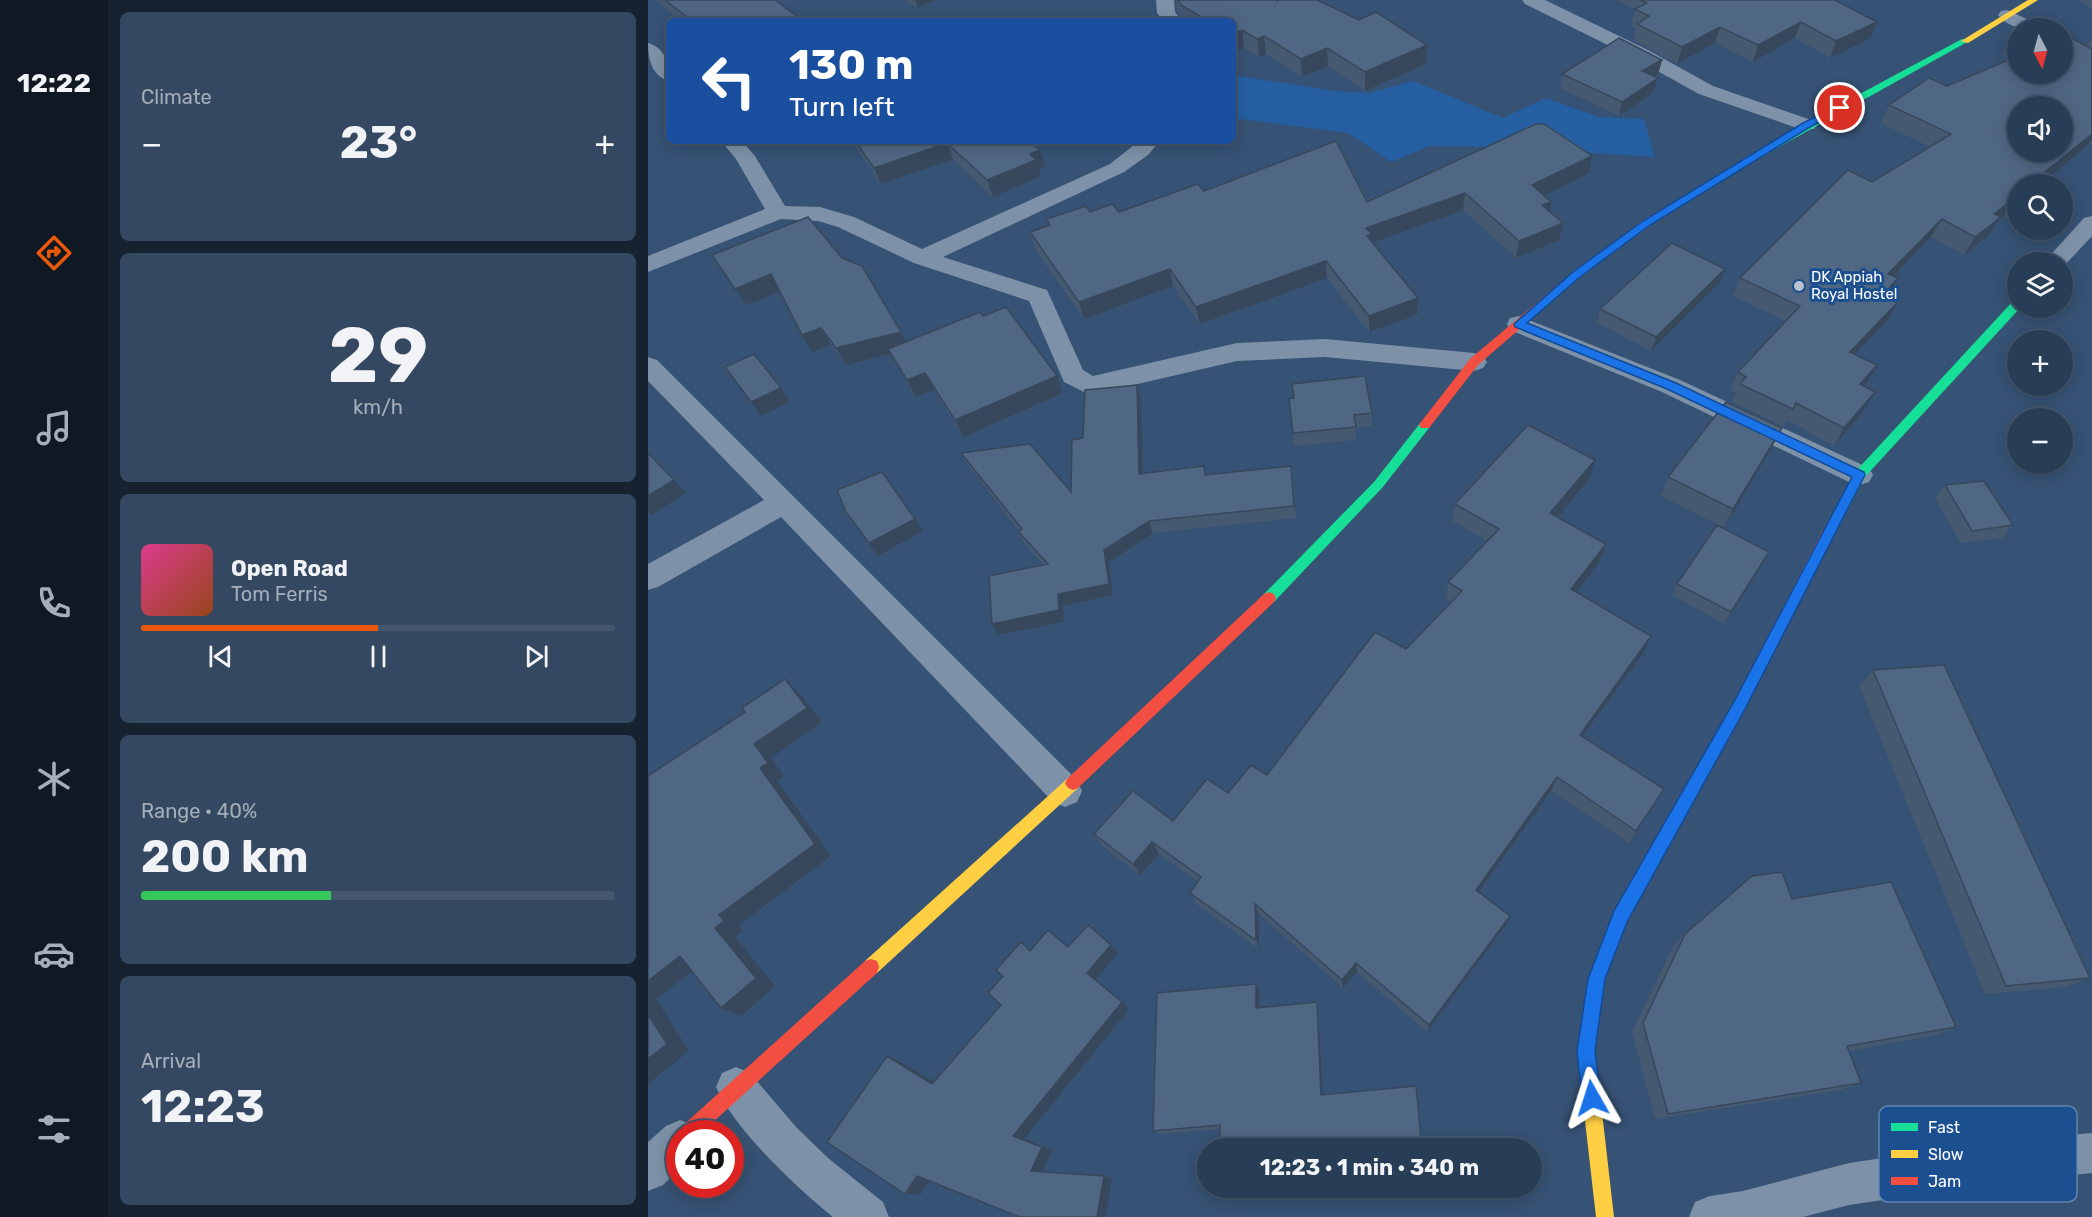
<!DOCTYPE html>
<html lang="en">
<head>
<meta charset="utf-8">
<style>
	:root { --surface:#283e57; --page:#344961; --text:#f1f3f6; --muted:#a5aeba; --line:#44576d; --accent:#ea580c }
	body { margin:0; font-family:Rubik,sans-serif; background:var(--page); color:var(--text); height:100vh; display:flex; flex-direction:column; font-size:22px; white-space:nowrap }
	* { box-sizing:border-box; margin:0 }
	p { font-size:20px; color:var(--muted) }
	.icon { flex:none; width:33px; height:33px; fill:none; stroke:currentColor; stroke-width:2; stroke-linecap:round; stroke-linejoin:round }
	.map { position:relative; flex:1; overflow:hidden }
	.details { display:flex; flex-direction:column; gap:12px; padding:12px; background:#162230; width:540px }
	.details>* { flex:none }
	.banner { position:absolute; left:18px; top:18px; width:570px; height:126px; border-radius:9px; box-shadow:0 3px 15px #0003,0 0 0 2px var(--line); background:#1a4fa0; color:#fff; overflow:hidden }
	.needle { width:39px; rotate:174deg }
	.tools { position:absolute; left:1359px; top:18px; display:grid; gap:12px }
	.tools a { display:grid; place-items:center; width:66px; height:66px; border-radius:50%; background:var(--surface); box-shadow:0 3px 15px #0003,0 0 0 2px var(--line); font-size:30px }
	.speed { position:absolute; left:18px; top:1120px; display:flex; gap:12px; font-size:30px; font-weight:700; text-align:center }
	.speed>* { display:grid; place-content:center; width:78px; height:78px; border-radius:50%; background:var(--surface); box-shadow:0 3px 15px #0003,0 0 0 2px var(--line); line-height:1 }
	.speed .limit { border:9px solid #d22; background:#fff; color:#111 }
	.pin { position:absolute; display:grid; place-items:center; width:51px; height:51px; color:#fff; margin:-26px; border:3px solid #fff; border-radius:50%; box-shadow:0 2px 6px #0007 }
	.me { position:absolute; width:66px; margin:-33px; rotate:354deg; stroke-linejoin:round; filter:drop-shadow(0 0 4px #0008) }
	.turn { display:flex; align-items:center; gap:21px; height:126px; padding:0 24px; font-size:27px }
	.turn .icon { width:78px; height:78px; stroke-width:2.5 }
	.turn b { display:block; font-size:42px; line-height:51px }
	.big { font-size:45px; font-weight:700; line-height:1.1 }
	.details .widget { flex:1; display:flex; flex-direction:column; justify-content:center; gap:9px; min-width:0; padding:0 21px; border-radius:9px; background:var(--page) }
	.details .dial { align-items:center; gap:0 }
	.dial b { font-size:78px; line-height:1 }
	.song { display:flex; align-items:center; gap:18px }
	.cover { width:72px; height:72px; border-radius:9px; background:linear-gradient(135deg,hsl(330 70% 55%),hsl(20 70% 35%)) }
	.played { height:6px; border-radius:3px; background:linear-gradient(90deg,var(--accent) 50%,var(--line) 50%) }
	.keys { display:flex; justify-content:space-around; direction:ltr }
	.heat { display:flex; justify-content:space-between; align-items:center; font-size:33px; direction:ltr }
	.charge { height:9px; border-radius:4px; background:linear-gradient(90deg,#34c759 40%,var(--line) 0) }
	.trip { position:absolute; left:549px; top:1138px; width:345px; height:60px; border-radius:30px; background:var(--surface); box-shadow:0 3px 15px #0003,0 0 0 2px var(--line); font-weight:700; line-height:60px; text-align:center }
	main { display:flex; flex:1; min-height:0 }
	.tab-bar { display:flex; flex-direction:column; width:108px; justify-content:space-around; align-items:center; background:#101923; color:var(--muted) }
	.tab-bar .icon { width:42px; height:42px }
	.tab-bar .on { color:var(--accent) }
	.tab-bar b { font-size:27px; color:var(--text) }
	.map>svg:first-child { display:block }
</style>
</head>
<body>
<main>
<nav class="tab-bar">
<b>12:22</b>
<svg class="icon on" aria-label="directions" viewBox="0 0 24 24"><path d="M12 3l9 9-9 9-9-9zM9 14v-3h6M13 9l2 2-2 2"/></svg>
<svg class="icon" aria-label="music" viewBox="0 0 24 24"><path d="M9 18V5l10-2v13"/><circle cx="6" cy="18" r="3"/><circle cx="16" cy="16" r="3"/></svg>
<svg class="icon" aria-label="phone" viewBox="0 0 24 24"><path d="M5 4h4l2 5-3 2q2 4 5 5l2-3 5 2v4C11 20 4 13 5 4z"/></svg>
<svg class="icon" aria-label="climate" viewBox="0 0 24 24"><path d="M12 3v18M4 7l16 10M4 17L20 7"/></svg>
<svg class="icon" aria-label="car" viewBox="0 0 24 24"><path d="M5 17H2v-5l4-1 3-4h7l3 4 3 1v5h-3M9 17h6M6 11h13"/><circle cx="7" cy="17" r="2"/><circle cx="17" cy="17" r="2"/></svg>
<svg class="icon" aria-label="filters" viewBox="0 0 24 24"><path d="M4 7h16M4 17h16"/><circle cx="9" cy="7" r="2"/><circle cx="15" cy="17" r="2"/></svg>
</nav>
<section class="details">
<div class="widget"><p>Climate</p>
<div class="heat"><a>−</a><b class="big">23°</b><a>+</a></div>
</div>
<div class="widget dial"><b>29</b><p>km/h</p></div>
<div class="widget">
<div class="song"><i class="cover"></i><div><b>Open Road</b><p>Tom Ferris</p></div></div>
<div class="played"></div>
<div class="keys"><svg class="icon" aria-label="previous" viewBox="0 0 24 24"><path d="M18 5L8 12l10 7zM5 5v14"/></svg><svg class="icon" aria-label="pause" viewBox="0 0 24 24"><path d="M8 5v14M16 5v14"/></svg><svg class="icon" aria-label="next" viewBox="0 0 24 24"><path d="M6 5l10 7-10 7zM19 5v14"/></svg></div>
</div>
<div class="widget"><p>Range · 40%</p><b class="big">200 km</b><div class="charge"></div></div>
<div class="widget"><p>Arrival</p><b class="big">12:23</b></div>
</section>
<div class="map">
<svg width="1444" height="1217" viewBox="0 0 1444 1217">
	<rect width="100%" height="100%" fill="#365274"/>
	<path fill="#265fa1" d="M585,75L686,91L722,93L765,81L855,118L898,98L951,117L996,119L1007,157L846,147L782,146L743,162L700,133L585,118Z"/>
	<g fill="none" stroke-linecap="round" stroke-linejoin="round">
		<path fill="#7d92a8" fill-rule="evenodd" d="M508,0H526L527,12L534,21H515L509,13Z
			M874,0H897L1000,50L1065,86L1166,121L1169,125L1166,129H1152L1051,94L986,58L877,4Z
			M1359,10L1390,24L1392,28C1377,30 1360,28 1350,15L1353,11Z
			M0,43C18,48 21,65 21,81C4,76 0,59 0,43Z
			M73,141H94L107,156L137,206L172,207L206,217L274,249L462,164L491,141H512L500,155L476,172L295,257L399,290L435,370L445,376L589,343L677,339L826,353L835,356L839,362L835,368L826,371L677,357L589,361L442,395L416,382L381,301L266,263L190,227L170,221L133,219L0,272V256L117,209L88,159Z
			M1444,216V236L1415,267L1414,262H1396L1436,218Z
			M871,316L1032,380L1221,468L1225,475L1221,482L1211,485L1201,482L1014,392L862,330L859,324L862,318Z
			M0,357L9,360L429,780L434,791L429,802L417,807L405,802L133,517L10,587L0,590V564L116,500L0,381Z
			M88,1067L102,1073L148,1127L180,1158L235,1202L241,1217H185C149,1188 86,1129 68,1087L74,1073Z
			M32,1120L46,1126L50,1134H32V1168L15,1185L0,1191V1142L18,1126Z
			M1444,1133V1173L1363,1181L1201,1205L1155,1217H1041L1047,1202L1062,1196L1095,1191L1201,1163L1363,1139Z"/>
		<path fill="#16e098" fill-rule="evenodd" d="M1314,39L1321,41L1111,158L1103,156L1156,124Z
			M1366,300H1370V308H1372L1216,478L1185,538H1175L1174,534L1207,472Z
			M777,421L781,422L783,425L781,428L734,488L626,602H616L614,598L616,594L726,482L773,422Z"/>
		<path fill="#ffcf43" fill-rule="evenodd" d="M1380,0H1390L1320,43L1313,41Z
			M425,776L430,778L433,783L430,788L229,973L223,975L217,973L215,967L217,961L420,778Z
			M952,961L958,963L960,969L956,979L947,1051L966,1217H948L929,1051L940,979L946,963Z"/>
		<path fill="#f24e42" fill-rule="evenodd" d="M1105,154L1113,156L1002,225L933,276L830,365L781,428H773L771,425L773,422L822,359L925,272L994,221Z
			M1180,529L1186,534L1097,710L978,922L958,975L952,977L946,975L944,969L966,911L1087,700L1175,530Z
			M621,592L626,594L628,598L626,602L430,788L425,790L420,788L417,783L420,778L616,594Z
			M223,959L229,961L231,967L229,973L52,1134H32V1140L29,1134L32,1128L217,961Z"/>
	</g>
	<path fill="#455971" d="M7,0H127L155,21H33Z
		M256,0H287L270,8Z
		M528,0H628L778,64L717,91L680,66L654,77L618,54L611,57L596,48L585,53V21H535L529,10Z
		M969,0H1187L1223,38L1182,58L1147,38L1105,62L1067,43L1029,64L985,40L988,28L983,26L987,9Z
		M1431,0H1444V10Z
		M1370,35V74L1438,46L1444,37V146L1441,144L1393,184H1370V204L1352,218L1341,235L1316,255L1283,237L1245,276L1240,296L1239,321L1207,354L1229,365L1216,386L1217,409L1186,446L1139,420L1136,426L1084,402L1088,393L1082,390L1090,372L1137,321L1085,296L1092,278L1224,182L1282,147L1233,123L1241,105L1299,86L1361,59L1354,55L1363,37Z
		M1014,60L1010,74L1006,76L1010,78L1006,92L971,116L912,88L914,74Z
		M205,141H381L397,166L391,169L393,176L345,197L305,159L233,184L208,147Z
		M941,173L896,195L911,240L868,258L815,210L724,243L770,298L769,315L721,332L679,278L552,324L525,286L436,319L387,249L382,232L401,225L399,219L442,212H471L556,191L719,202Z
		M64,255L253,332L258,342L335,316L409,376L415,393L315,437L286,390L268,397L242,354L198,365L183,345L164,352L132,292L99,305Z
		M1077,269L1071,283L1003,351L949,323L952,309Z
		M644,384L724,413V426L708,428V440L646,446L641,399L646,398Z
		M489,385L493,398L494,474L558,475L643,466L648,518L505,533L461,562L465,595L415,606L416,622L350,635L344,624L396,565L376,543L370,531H371L320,465L313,453L423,492L435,438Z
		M1124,447L1076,528L1013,496L1020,477Z
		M942,478L909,517L958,544L952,561L928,592L1003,636L996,652L935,736L1016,789L981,843L903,791L831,892L862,916L857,926L779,1032L709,972L695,988L611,914V949L547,903L542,893L550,882L511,854L492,875L454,846L446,834L525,821L580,793L619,775L758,649L803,602L798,598L800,582L839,541L805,521L807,504Z
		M1297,485L1365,525L1354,538L1313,543L1287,498Z
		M1114,564L1076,624L1024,595L1029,584Z
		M1225,670L1442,978L1418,987L1337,994L1211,686Z
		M1144,899L1308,1027L1284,1036L1201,1051L1213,1083L1193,1090L1007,1119L984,1032L1025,946L1037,934Z
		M611,992L612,1008L669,1002L670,1010L674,1095L683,1140L597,1149H574L572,1148V1129L512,1134L505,1131Z"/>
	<path fill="#38485c" d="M267,0H287L270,8Z
		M1153,22L1147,38L1105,62L1110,45Z
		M1229,22L1223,38L1182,58L1188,41Z
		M1072,27L1067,43L1029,64L1034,47Z
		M594,30L596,48L585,53V33Z
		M616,36L618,54L611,57L609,39Z
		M779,45L778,64L717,91V72Z
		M679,48L680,66L654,77L653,59Z
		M1014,60L1010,74L990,85L994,71Z
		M1010,78L1006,92L971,116L974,102Z
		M1444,134V140L1441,144L1393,184H1382Z
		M299,143L305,159L233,184L226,168Z
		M392,150L397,166L391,169L393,176L345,197L339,180L382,154Z
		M944,156L941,173L881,203L884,185Z
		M817,193L815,210L724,243L719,253L718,228Z
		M1370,195V204L1352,218L1341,235L1316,255L1327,237L1346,214Z
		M903,202L900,219L894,205Z
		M1294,219L1283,237L1230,292L1240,274Z
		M915,223L911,240L868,258L871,241Z
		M678,261L679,278L552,324L548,307Z
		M522,269L525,286L436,319L431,302Z
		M1077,269L1071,283L1003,351L1008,337Z
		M123,274L134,291L99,305L87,289Z
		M1250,278L1240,296L1237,293Z
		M770,298L769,315L721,332V316Z
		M1249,303L1239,321L1192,370L1202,352Z
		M173,328L183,345L164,352L154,335Z
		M253,332L261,349L198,365L188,348Z
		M1229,365L1219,383L1202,402L1212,384Z
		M277,373L286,390L268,397L259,380Z
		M409,376L415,393L315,437L307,420Z
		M489,385L493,398L495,487L491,474Z
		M133,388L142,402L113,416L103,402Z
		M1227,392L1217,409L1186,446L1196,428Z
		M1134,428L1124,447L1076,528L1085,509Z
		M947,460L942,478L898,531L902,513Z
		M26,480L38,493L3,515L0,512V496Z
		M267,519L275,531L229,556L221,543Z
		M501,521L505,533L461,562L465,595L415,606L416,622L350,635L344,624Z
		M958,544L952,561L918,605L923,589Z
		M1121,552L1114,564L1076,624L1083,612Z
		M1003,636L996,652L926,748L932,735Z
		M137,679L152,694L174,722L123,758L136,776L129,781L183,856L91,925L95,931L87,937L127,986L93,1016L73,1008L67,928L112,768L106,744Z
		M909,777L903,791L825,900L828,890Z
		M504,842L511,854L492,875L485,864Z
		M607,904L611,914V949L608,940Z
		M862,916L857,926L779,1032L781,1025Z
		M463,945L470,953L447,981L439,973Z
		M32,956L53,964L8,999L41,1051L0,1084V981Z
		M708,963L709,972L695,988L694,980Z
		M608,984L611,992L612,1016L608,1008Z
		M474,1002L481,1009L376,1139L404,1150L393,1174L383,1171L365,1136Z
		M669,1002L670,1010L675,1100L673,1095Z
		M239,1056L252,1062L297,1088L284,1084Z
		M269,1176L283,1178L272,1195L257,1194Z
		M456,1176L464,1178L457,1217H449Z"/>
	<path fill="#506783" stroke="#38485c" stroke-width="1.5" fill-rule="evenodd" d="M17,0H127L155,21H44Z
		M530,0H628L629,1L631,0H669L711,20L728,12L779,45L717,72L679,48L653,59L616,36L609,39L594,30L585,33V21H560L533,5Z
		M993,0H1187L1229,22L1188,41L1153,22L1110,45L1072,27L1034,47L989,24L1001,16L987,9L999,3Z
		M1398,24L1406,28H1386Z
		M1414,33L1444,49V134L1382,184H1370V195L1346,214L1353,217L1327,237L1294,219L1240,274L1250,278L1237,293L1249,303L1202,352L1229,365L1212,384L1227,392L1196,428L1148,403L1145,409L1092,384L1098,377L1090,372L1152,306L1092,278L1200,170L1224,182L1303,134L1241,105L1281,78L1299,86L1370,56V74H1414ZM1370,106H1414V152H1370Z
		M1370,35V41L1363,37Z
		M971,38L1014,60L994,71L1010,78L974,102L914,74Z
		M888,124H896L944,156L884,185L903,202L894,205L915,223L871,241L817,193L718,228L724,234L719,236L770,298L721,316L678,261L548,307L522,269L431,302L382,232L402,225L399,219L438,206L442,212L464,204L471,212L550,184L556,191L688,141L719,202Z
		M207,141H381L392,150L382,154L388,160L339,180L299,143L226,168Z
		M160,217L194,258L214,266L253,332L188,348L173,328L154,335L123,274L87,289L64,255Z
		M1024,243L1077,269L1008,337L952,309Z
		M358,307L409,376L307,420L277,373L259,380L240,349L332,312L335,316Z
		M106,354L133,388L103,402L77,367Z
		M717,376L724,413L706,415L708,427L645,433L641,399L646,398L644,384Z
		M489,385L491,474L556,466L557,475L643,466L646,506L501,521L456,550L461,584L410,594L411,610L344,624L341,576L400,564L370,531L374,529L313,453L382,444L423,492L424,440L435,438L437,390Z
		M1078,402L1134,428L1085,509L1020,477Z
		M880,425L947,460L902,513L958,544L923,589L1003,636L932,735L1016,789L988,831L909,777L828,890L862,916L781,1025L708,963L694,980L607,904L608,940L542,893L553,877L504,842L485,864L446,834L485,791L525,821L559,779L580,793L603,765L619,775L727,632L758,649L814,591L800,582L851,529L807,504Z
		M0,453L26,480L0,496Z
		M234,472L267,519L221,543L198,512L189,490Z
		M1336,481L1365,525L1324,531L1297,485Z
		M1069,525L1121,552L1083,612L1029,584Z
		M1296,665L1442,978L1358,986L1225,670Z
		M137,679L159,708L106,744L120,763L112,768L167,844L71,915L76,921L67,928L108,978L73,1008L32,956L0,981V776L97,712L94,708Z
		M1134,872L1144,899L1243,882L1308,1027L1199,1046L1213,1083L1020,1114L995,1023L1037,934L1104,876Z
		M440,925L463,945L439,973L474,1002L365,1136L394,1147L383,1171L456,1176L449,1217H372L269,1176L257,1194L179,1142L239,1056L284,1084L353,1005L340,993L355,976L348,970L373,942L382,951L400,930L420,947Z
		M608,984V1008L669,1002L673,1095L768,1086L774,1149H684L683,1137L572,1148V1125L505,1131L509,993Z
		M0,1015L19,1044L0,1059Z"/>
	<path fill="#1a73e8" stroke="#114b97" stroke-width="1.5" d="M1192,105L1197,108L1195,110L1162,127L1002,225L932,277L879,323L1028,383L1216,472L1217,475L1097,709L979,922L957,979L947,1051L953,1098L950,1105L944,1107L937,1105L934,1098L929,1051L940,979L966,911L1087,700L1204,477L1019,389L867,327L866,324L925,272L995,221L1155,123Z"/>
	<circle fill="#b9c2ce" stroke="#1b4f8f" stroke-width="2" cx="1151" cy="286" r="6"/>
	<g text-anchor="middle" stroke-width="6" stroke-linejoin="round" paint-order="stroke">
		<g font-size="15" fill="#fff" stroke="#1b4f8f" text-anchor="start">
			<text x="1163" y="282">DK Appiah<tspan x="1163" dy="17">Royal Hostel</tspan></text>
		</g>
	</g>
	<rect x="1231" y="1106" width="198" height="96" rx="9" fill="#1b4f8f" stroke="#5f84b1" stroke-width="1.5"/>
	<rect x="1243" y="1123" width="27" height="8" fill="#16e098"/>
	<rect x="1243" y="1150" width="27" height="8" fill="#ffcf43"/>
	<rect x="1243" y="1177" width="27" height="8" fill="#f24e42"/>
	<g font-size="16" fill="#fff">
		<text x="1280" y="1133">Fast</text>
		<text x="1280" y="1160">Slow</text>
		<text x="1280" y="1187">Jam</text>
	</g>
</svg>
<div class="tools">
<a><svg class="needle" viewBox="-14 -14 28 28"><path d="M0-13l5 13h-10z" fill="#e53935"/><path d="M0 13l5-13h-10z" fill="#a5aeba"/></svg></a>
<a><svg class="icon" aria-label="sound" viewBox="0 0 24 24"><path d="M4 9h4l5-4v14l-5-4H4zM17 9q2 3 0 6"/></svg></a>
<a><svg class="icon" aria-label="search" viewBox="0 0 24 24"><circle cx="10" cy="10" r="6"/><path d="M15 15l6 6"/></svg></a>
<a><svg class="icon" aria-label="layers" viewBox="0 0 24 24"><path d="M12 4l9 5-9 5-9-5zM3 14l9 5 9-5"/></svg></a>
<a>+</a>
<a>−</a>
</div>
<div class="speed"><div class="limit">40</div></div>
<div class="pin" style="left:1192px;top:108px;background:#d93025"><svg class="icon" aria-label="arrive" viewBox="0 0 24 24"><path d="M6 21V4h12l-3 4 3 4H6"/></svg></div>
<svg class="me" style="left:944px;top:1098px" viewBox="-20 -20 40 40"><path d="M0-17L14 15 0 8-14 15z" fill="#1a73e8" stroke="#fff" stroke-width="4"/></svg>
<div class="trip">12:23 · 1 min · 340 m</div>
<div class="banner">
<div class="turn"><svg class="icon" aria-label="left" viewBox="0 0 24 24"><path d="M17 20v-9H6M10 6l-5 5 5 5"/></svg><div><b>130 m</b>Turn left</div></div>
</div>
</div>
</main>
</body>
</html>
